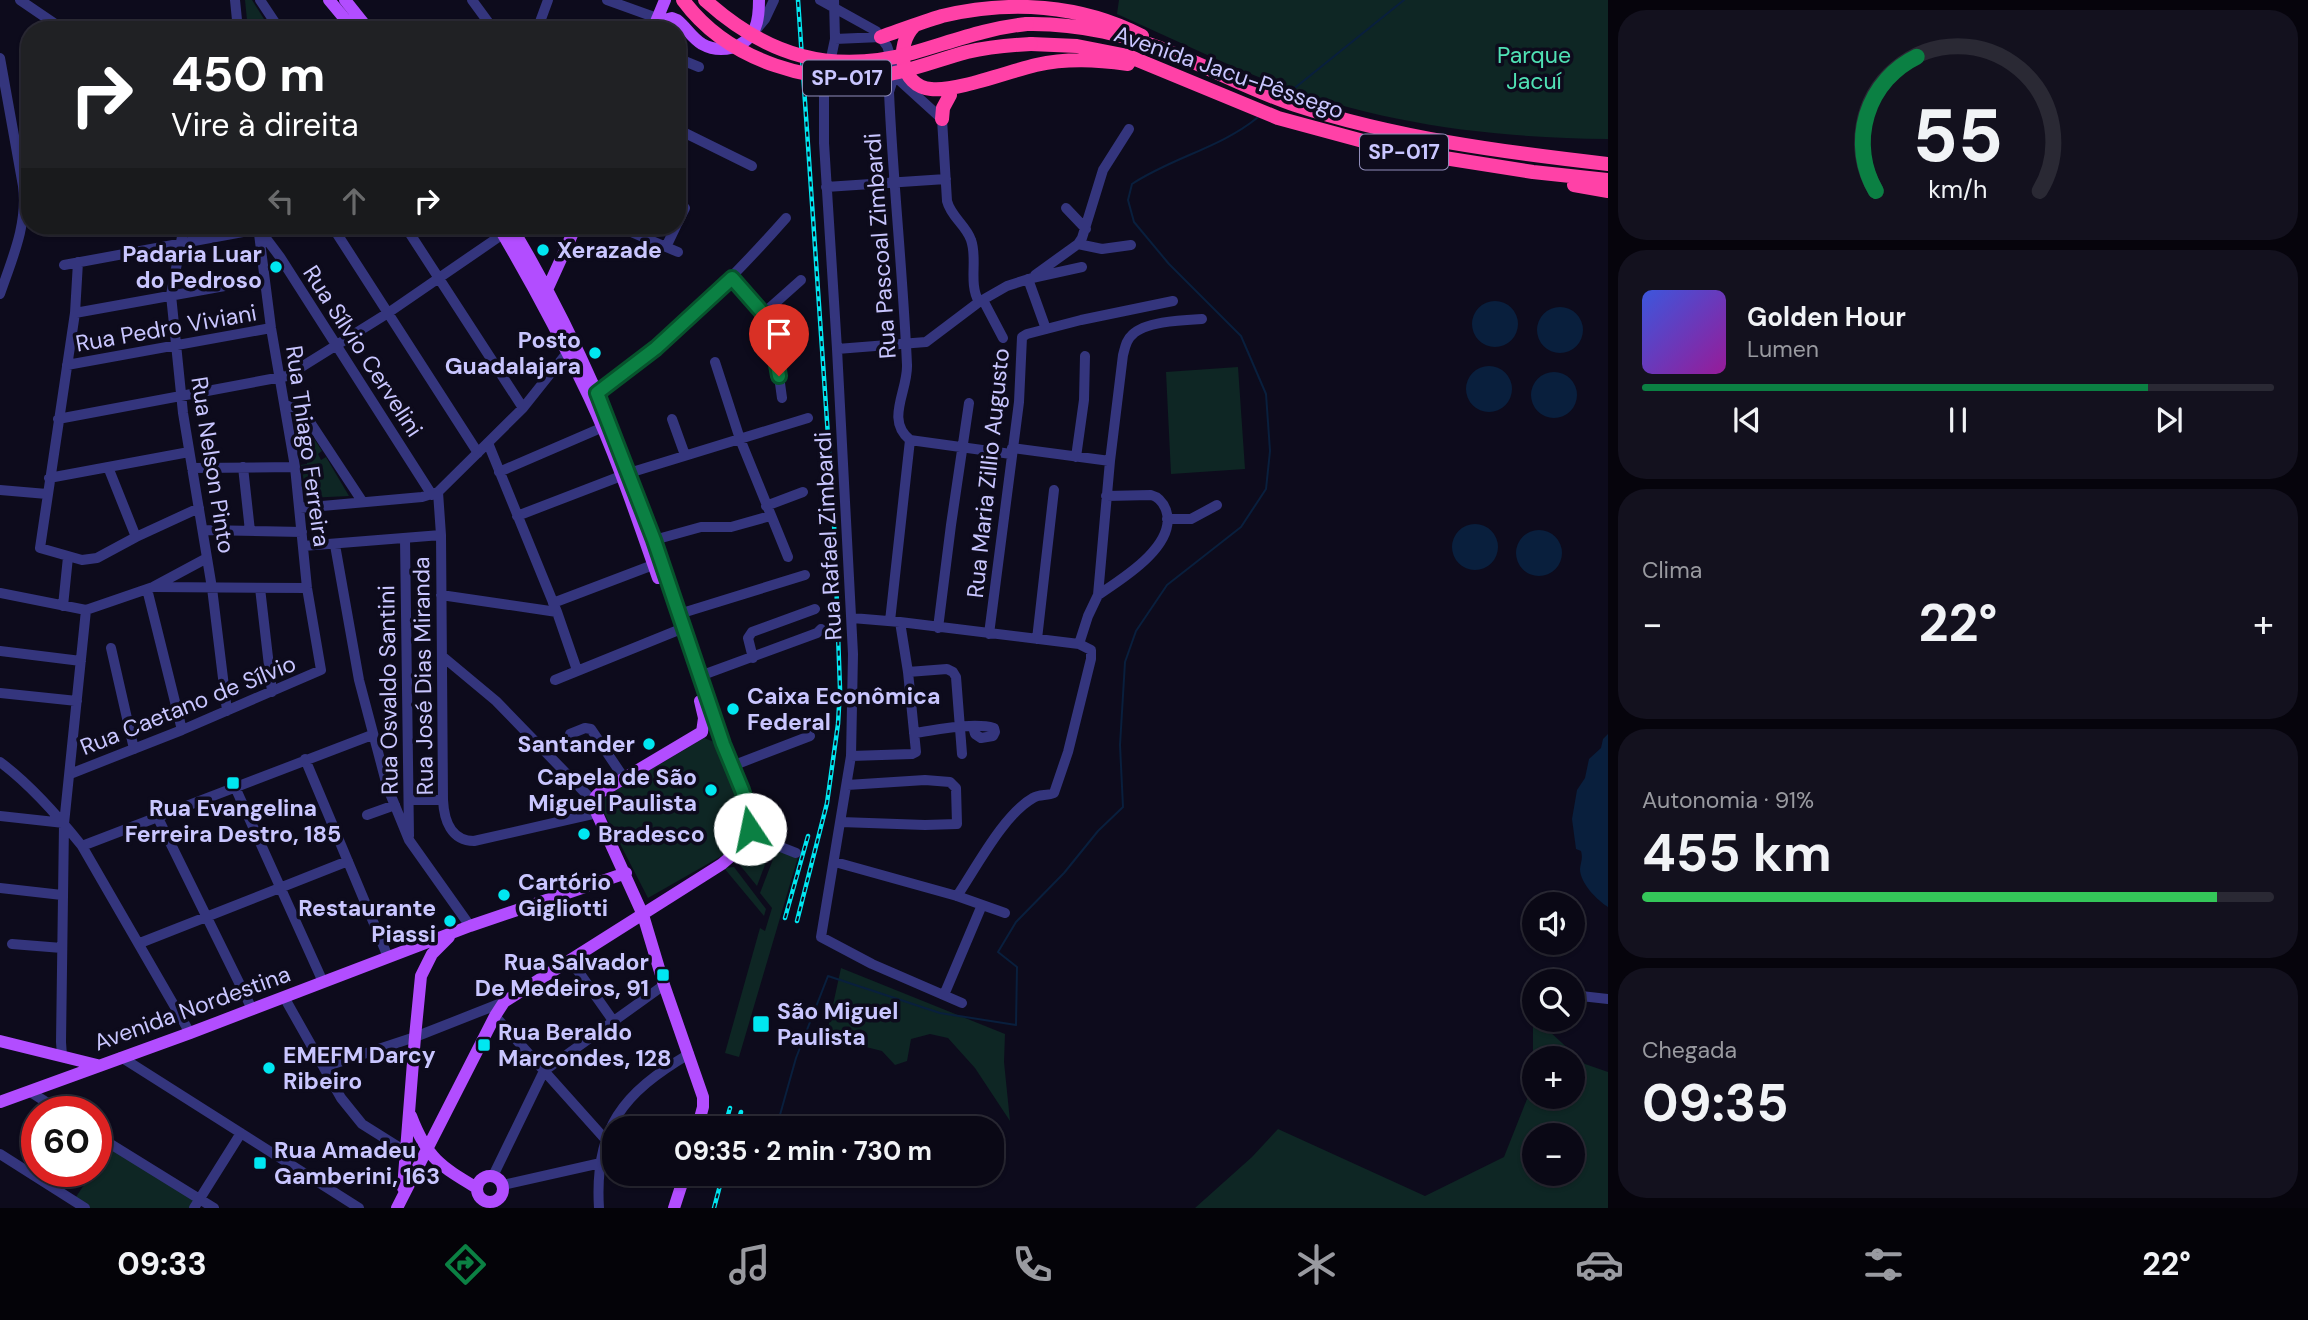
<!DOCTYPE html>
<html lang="pt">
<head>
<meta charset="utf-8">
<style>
	:root { --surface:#0a0815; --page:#13111e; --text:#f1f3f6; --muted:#999aa0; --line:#2a2934; --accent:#0b8043 }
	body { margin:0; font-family:"DM Sans",sans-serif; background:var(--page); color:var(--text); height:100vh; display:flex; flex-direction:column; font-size:26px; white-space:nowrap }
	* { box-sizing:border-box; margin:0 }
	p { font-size:23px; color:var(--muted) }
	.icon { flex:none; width:38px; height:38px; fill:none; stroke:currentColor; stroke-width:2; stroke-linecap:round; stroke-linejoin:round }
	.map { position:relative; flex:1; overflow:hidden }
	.drawer { display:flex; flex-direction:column; gap:10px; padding:10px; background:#06040c; width:700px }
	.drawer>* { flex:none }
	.top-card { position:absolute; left:21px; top:21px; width:665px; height:214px; border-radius:28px; box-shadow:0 2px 5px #0004,0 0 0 2px var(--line); background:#202124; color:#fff; overflow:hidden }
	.fabs { position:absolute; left:1522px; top:892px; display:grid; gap:14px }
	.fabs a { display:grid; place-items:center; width:63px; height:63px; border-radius:50%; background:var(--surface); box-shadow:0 2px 5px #0004,0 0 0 2px var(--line); font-size:35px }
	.speed { position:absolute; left:21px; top:1096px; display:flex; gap:14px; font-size:35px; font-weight:700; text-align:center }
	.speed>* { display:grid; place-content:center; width:91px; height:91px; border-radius:50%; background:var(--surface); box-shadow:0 2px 5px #0004,0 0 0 2px var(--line); line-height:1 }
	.speed .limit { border:10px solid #d22; background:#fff; color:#111 }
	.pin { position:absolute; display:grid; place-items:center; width:60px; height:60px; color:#fff; margin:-72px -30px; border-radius:50% 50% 50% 0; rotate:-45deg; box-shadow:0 0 7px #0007 }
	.pin .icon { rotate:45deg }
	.me { position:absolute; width:77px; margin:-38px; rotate:349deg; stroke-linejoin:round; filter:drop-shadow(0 0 5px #0008) }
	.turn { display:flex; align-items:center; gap:24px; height:147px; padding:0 35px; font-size:32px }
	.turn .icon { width:91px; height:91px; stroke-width:2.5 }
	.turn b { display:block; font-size:49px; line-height:60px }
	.lanes { display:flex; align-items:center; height:66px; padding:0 35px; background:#0003; justify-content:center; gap:35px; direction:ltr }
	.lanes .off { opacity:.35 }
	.big { font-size:52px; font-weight:700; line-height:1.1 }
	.drawer .tile { flex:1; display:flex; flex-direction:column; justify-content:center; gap:10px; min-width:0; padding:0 24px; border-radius:28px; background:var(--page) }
	.drawer .dial { align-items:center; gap:0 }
	.dial svg { height:182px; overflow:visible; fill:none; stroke:var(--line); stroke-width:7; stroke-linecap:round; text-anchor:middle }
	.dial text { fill:var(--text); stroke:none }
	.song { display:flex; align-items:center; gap:21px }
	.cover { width:84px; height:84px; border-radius:10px; background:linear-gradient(135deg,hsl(230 70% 55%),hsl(300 70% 35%)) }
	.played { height:7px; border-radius:4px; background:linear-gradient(90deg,var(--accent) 80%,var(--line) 80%) }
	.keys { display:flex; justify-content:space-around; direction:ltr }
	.heat { display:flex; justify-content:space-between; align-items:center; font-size:38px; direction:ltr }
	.charge { height:10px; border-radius:5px; background:linear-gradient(90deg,#34c759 91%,var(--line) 0) }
	.trip { position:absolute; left:602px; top:1116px; width:402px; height:70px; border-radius:28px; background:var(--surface); box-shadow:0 2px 5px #0004,0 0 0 2px var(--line); font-weight:700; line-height:70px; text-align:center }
	.tab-bar { display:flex; height:112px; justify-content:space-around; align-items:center; background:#040308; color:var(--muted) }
	.tab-bar .icon { width:49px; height:49px }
	.tab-bar .active { color:var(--accent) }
	.tab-bar b { font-size:32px; color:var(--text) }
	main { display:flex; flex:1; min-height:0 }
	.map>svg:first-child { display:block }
</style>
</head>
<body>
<main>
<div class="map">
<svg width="1608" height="1208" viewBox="0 0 1608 1208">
	<rect width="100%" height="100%" fill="#0d0b1c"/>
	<path fill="#0e2624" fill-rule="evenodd" d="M245,0H252L271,30H248Z
		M1119,0H1608V139C1494,138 1380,124 1273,83C1220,62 1169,37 1117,14Z
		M1238,367L1245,469L1171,474L1166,372Z
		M293,412H297L322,451L318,454L321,460L326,457L349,496L307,498L301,465L307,464V456L300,457Z
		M704,738L717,743L721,750L746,811L745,823L740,836L732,850L648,898L601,807L602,800L608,795Z
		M777,849L798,857L739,1057L725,1053L760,928L765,931L772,908L760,893Z
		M764,850L769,854L757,886L739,864Z
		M734,867L766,909L764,916L724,868Z
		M841,968L1005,1034L1004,1062L1010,1121L975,1068L948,1038L930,1034L911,1039L907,1061L895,1065L882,1051L826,1037Z
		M1533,1016L1535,1020H1537L1585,1064L1608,1072V1208H1195L1252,1157L1278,1129L1425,1196L1504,1157L1533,1084ZM1535,1059H1573V1097H1535ZM1535,1136H1573V1174H1535Z
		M110,1144L201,1200L196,1208H86L74,1200L93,1171H96V1166Z"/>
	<path fill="#091f3d" d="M1472 324a23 23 0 1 1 46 0a23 23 0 1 1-46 0Z
		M1537 330a23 23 0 1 1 46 0a23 23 0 1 1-46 0Z
		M1466 389a23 23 0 1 1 46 0a23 23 0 1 1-46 0Z
		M1531 395a23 23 0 1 1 46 0a23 23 0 1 1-46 0Z
		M1452 547a23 23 0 1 1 46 0a23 23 0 1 1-46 0Z
		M1516 553a23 23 0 1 1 46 0a23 23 0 1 1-46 0Z
		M1608,734V907C1597,900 1580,883 1580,869C1581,861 1583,859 1581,851L1576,849L1572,819L1577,790L1585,778L1589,759L1601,748L1603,739Z"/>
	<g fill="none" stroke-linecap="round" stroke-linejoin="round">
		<path stroke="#091f3d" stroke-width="2" d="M1286,95L1404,0
			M776,1129L796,1058L828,976L940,1013L1016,1025L1017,967L998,952L1016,922L1064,873L1098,831L1123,807L1120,745L1125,662L1136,631L1167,585L1241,527L1266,489L1270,451L1266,394L1241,336L1169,264L1134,222L1128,200L1132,184C1171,158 1220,148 1257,118"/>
		<path stroke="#34357d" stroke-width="10" d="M20,0L64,30
			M235,0L238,30
			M260,0L280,30
			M472,0L494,30
			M607,0L657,18
			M820,0L876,31L887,46L898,79L942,119L947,201C951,217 966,225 971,240C978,259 968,283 979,302
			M834,0L835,39L824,91V143L837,349L853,654L851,756L821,937L872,964L962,1003
			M537,30L548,0
			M756,30L765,19L774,0
			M835,39L881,37
			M0,58L23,186C28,224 12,259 0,294
			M677,58L699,67
			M677,129L752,166
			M826,187L946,179
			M1066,208L1086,229
			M677,224L685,208
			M184,226L171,295L183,413L212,588L227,711
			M332,226L478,453
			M405,226L523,408
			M617,226L678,252
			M1078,244L1102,249L1131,245
			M666,247L676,226
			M78,262L75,313L40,548L82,560L97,558L136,537L199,508
			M64,265L259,229L280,257L432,495
			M1035,275L1078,244L1082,238L1103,170L1129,129
			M732,278L769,320L773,332L782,398
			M1028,279L1046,329
			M983,300L1003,338
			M75,313L264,279
			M764,313L801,280
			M837,349L926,342L979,302L1007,286L1032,278L1082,267
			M715,362L740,439L788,557
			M67,365L271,328
			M591,396C608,389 624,373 639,361C693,318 740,270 786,218
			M285,405L302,410L362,501
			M58,419L287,376L388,313L503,234
			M672,419L685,455
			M910,440L1011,454
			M488,443L557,612L577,670
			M1012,448L1110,461
			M1076,457L1084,400L1085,356
			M108,467L136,537
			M243,467L250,531
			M192,468L295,467
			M499,472L601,428
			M49,478L189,452
			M0,490L47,494
			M438,492L441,535L443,800C444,820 451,841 474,841L597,813
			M766,506L803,492
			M300,508L422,497L438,492L523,408L566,354
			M517,516L629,473L808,418
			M1167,519H1191L1217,505
			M203,530L302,532
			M405,539L409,836
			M654,540L701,527H731L770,516
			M335,545L359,680L387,786L409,840L470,926
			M303,546L441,535
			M154,587L307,588
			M260,588L272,692
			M147,589L182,730
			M0,593L86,610L153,587L207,558
			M441,595L557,612
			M1098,595C1122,579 1178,545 1166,510C1163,502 1159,497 1151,495L1106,496
			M553,603L653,565
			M63,606L68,557
			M679,614L805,575
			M852,618L900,622L1079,644L1091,650V659L1068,752L1054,793C1047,796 1039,794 1033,798C1004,814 976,868 957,896
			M890,621L910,440C885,420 908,391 907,365C903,274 893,183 889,92L895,73
			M938,628L951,525L969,403
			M989,634L1019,402L1022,337L1027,334L1081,320L1173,301
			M1037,639L1054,490
			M1079,644L1088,616L1098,595L1110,461L1123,355C1125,348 1126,340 1132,335C1145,321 1184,320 1202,319
			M111,648L134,749
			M0,651L81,661
			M442,656L496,701L593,801
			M753,658L748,638L752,632L815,609
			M908,672L947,669L953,672L956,677L962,754
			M700,676L817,633L821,629
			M555,680L676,631
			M0,693L77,701
			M914,733C937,730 973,722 994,728L995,732L993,736L981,738L975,734L973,727
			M570,734L585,728L591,729L624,778
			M851,756L912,754L916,752L908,672L900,622
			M305,759L388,957
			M0,762C31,785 58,816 82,846L190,1033
			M732,766L810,736
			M70,774L182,730L321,670L307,588L295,467L271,328L258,226
			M235,787L323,982
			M410,800H443
			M367,815L395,805
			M0,816L64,823
			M157,816L252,1009
			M841,822L925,825L957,824L956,788L950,782L925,780L847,785
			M748,834L796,853
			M82,846L372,735
			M835,862L957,896L1005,913
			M0,888L62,895
			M140,943L348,861
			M12,944L62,948
			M571,961L614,1022
			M944,995L982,905
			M1581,996L1608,999
			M284,997L341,1098L362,1124L405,1151
			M495,1016L614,1149
			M62,1056L61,1042L64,824L86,610
			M121,1057L359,1208
			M324,1067L415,1037L504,1002
			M29,1091L60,1111
			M96,1135L214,1208
			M0,1154L85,1208
			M493,1176L544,1071L664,985
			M503,1185L614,1160
			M194,1208L241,1133
			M599,1208C594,1128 623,1093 689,1054"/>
		<path stroke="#b24dff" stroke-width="12" d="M329,0L354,30
			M345,0L369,30
			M653,29L665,0
			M657,30L664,20L672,18L677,20C686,27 692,38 702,44C720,54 746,49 755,28C759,19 759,9 759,0
			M498,226C530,280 562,340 589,397C616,455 637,518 658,578
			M546,292L576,226
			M700,701L704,718L702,732
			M0,1041L97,1065
			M0,1102L190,1033L470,926L626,873
			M411,1116C427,1158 440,1166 477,1188
			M697,1129L703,1107V1097L664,985L643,915L594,807C593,799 595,796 601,792L702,732
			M477 1189a13 13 0 1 1 26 0a13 13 0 1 1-26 0Z
			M403,1188L415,1037L421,976L432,954L449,937
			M397,1208L495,1016L504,1002L722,864C735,853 751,840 752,822C752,803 724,749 717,727C679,615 645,500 596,391C571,334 543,279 511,226
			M674,1208L685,1174"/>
		<path stroke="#ff41a7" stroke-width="14" d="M1027,24C1077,23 1131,35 1177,55C1216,71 1254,91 1295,105C1396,138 1502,152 1608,164
			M914,26C895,45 900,86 931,89C955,92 1010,71 1036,65C1068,58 1096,60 1128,64
			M881,37C901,30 922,22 942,16C1010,0 1080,4 1142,36
			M1031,44L1077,46L1128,56L1278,118L1400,151L1533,172L1608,180
			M942,119L943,108L950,95
			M1574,185L1608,191"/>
		<defs>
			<path id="rail" d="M785,918L808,836
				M797,921L827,803L838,724L840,689L834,523L798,0
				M724,1129L730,1108
				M736,1129L741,1112
				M714,1208L723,1174"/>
		</defs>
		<use href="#rail" stroke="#00e7f1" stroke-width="4.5"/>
		<use href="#rail" stroke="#0d0b1c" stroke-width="2" stroke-dasharray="5" stroke-linecap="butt"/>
		<path stroke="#ff41a7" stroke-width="14" d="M683,0C728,61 816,89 890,74C916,69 941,59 967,52C988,47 1009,45 1031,44
			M705,0C767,56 831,75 912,53C951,42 986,28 1027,24"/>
	</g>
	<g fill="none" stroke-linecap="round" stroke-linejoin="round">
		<defs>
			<path id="route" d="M750,829L751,817L742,790L723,744L654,540L597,393L656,348L732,278L769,320L779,376"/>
		</defs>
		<use href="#route" stroke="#07532c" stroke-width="18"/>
		<use href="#route" stroke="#0b8043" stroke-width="12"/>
	</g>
	<g fill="#00e7f1" stroke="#0d0b1c" stroke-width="2.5">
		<circle cx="543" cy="250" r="7"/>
		<circle cx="276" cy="267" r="7"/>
		<circle cx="595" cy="353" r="7"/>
		<circle cx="733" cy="709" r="7"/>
		<circle cx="649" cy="744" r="7"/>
		<rect x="226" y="776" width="14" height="14" rx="3.5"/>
		<circle cx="711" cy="790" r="7"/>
		<circle cx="584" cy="834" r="7"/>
		<circle cx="504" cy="895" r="7"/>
		<circle cx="450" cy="921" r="7"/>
		<rect x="656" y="968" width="14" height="14" rx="3.5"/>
		<rect x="752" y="1015" width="18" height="18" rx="3.5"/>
		<rect x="477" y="1038" width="14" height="14" rx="3.5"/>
		<circle cx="269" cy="1068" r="7"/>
		<rect x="253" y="1156" width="14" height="14" rx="3.5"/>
	</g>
	<g text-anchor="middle" stroke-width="7" stroke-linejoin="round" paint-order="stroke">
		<g fill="#0d0b1c" stroke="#918ebb" stroke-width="2">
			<rect x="803" y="60.5" width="88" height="35" rx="5"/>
			<rect x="1360" y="134.5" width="88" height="35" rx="5"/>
		</g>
		<g font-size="21" font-weight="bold" fill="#c9c6ff">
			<text x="847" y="85">SP-017</text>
			<text x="1404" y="159">SP-017</text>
		</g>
		<g font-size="23" fill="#50e1b4" stroke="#0d0b1c">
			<text x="1534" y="63">Parque<tspan x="1534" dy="26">Jacuí</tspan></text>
		</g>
		<g font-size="23" fill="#c9c6ff" stroke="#0d0b1c">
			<text transform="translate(1229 72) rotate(19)" y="8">Avenida Jacu-Pêssego</text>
			<text transform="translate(880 246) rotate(-94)" y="8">Rua Pascoal Zimbardi</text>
			<text transform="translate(166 328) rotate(-10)" y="8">Rua Pedro Viviani</text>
			<text transform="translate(363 351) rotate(57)" y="8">Rua Sílvio Cervelini</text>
			<text transform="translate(308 446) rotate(82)" y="8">Rua Thiago Ferreira</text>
			<text transform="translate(213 465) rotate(81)" y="8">Rua Nelson Pinto</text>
			<text transform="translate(988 473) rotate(-84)" y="8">Rua Maria Zillio Augusto</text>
			<text transform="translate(828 536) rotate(-93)" y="8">Rua Rafael Zimbardi</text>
			<text transform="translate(423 676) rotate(-91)" y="8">Rua José Dias Miranda</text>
			<text transform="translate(388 690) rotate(-91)" y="8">Rua Osvaldo Santini</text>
			<text transform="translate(188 705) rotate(-22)" y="8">Rua Caetano de Sílvio</text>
			<text transform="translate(192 1008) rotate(-20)" y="8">Avenida Nordestina</text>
		</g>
		<g font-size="23" font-weight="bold" fill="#c9c6ff" stroke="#0d0b1c" text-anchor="start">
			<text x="557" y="258">Xerazade</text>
			<text x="262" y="262" text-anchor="end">Padaria Luar<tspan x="262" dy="26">do Pedroso</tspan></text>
			<text x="581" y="348" text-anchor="end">Posto<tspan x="581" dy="26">Guadalajara</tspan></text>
			<text x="747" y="704">Caixa Econômica<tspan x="747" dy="26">Federal</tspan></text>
			<text x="635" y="752" text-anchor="end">Santander</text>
			<text x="697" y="785" text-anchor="end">Capela de São<tspan x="697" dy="26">Miguel Paulista</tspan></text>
			<text x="233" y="816" text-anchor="middle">Rua Evangelina<tspan x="233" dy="26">Ferreira Destro, 185</tspan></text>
			<text x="598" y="842">Bradesco</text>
			<text x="518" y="890">Cartório<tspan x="518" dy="26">Gigliotti</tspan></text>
			<text x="436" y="916" text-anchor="end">Restaurante<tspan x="436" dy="26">Piassi</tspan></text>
			<text x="649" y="970" text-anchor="end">Rua Salvador<tspan x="649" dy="26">De Medeiros, 91</tspan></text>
			<text x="777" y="1019">São Miguel<tspan x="777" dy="26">Paulista</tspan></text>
			<text x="498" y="1040">Rua Beraldo<tspan x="498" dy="26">Marcondes, 128</tspan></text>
			<text x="283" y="1063">EMEFM Darcy<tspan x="283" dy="26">Ribeiro</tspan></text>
			<text x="274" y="1158">Rua Amadeu<tspan x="274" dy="26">Gamberini, 163</tspan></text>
		</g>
	</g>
</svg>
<div class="fabs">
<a><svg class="icon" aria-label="sound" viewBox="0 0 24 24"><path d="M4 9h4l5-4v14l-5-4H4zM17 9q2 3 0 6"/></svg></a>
<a><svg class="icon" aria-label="search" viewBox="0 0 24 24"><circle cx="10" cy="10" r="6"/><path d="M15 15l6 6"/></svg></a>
<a>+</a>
<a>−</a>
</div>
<div class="speed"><div class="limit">60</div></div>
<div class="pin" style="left:779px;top:376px;background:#d93025"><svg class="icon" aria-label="arrive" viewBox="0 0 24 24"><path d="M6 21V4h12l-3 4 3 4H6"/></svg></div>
<svg class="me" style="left:750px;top:829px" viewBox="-20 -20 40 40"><circle r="19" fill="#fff"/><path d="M0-13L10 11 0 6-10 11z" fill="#0b8043"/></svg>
<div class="trip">09:35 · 2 min · 730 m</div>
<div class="top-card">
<div class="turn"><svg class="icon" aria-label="right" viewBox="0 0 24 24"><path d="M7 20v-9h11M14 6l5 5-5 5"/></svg><div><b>450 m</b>Vire à direita</div></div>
<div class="lanes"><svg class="icon off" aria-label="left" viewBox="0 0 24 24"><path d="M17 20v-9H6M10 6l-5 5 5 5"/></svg><svg class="icon off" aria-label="ahead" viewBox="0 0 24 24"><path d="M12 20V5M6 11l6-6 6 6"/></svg><svg class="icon" aria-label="right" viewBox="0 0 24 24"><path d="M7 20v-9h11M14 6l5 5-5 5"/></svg></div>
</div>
</div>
<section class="drawer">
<div class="tile dial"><svg viewBox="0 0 100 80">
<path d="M14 69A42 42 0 1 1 86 69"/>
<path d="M14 69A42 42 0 0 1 32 10" stroke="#0b8043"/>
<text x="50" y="56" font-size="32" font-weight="700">55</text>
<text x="50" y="72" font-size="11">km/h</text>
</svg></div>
<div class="tile">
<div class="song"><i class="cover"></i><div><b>Golden Hour</b><p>Lumen</p></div></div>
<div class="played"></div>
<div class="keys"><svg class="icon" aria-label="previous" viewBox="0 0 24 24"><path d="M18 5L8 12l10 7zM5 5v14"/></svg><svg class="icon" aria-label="pause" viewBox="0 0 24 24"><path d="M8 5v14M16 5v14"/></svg><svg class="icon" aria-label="next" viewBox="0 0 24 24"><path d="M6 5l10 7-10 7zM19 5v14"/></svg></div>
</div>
<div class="tile"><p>Clima</p>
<div class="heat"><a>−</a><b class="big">22°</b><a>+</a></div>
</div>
<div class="tile"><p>Autonomia · 91%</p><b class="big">455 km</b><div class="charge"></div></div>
<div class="tile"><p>Chegada</p><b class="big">09:35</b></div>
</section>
</main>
<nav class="tab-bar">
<b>09:33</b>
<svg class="icon active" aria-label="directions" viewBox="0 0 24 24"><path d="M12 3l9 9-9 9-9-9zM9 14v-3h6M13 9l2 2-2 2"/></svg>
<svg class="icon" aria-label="music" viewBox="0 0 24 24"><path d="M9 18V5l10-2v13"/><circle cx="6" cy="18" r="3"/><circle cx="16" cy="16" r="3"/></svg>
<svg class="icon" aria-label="phone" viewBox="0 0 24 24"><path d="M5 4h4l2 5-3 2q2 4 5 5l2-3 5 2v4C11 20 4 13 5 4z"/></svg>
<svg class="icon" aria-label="climate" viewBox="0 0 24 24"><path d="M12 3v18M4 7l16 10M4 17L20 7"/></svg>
<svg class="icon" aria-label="car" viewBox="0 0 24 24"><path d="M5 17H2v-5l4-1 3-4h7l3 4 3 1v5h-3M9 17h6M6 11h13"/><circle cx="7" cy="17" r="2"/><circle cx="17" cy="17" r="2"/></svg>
<svg class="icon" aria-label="filters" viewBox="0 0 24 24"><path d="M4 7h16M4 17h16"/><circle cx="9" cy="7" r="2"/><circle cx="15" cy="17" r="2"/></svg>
<b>22°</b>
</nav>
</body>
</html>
